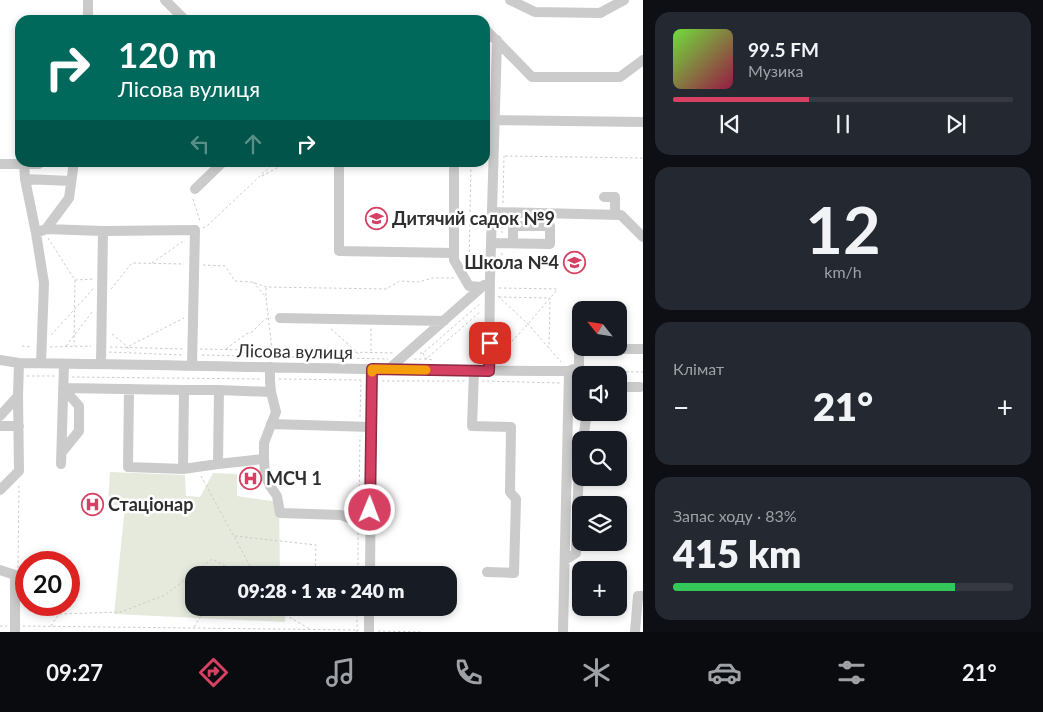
<!DOCTYPE html>
<html lang="uk">
<head>
<meta charset="utf-8">
<style>
	:root { --surface:#171b24; --page:#242831; --text:#f1f3f6; --muted:#9ea1a6; --line:#363941; --accent:#d64062 }
	body { margin:0; font-family:Lato,sans-serif; background:var(--page); color:var(--text); height:100vh; display:flex; flex-direction:column; font-size:19px; white-space:nowrap }
	* { box-sizing:border-box; margin:0 }
	p { font-size:16px; color:var(--muted) }
	.icon { flex:none; width:28px; height:28px; fill:none; stroke:currentColor; stroke-width:2; stroke-linecap:round; stroke-linejoin:round }
	.map { position:relative; flex:1; overflow:hidden }
	.drawer { display:flex; flex-direction:column; gap:12px; padding:12px; background:#0d0f14; width:400px }
	.drawer>* { flex:none }
	.banner { position:absolute; left:15px; top:15px; width:475px; height:152px; border-radius:15px; box-shadow:0 2px 8px #0003; background:#00695c; color:#fff; overflow:hidden }
	.needle { width:32px; rotate:300deg }
	.tools { position:absolute; left:572px; top:301px; display:grid; gap:10px }
	.tools a { display:grid; place-items:center; width:55px; height:55px; border-radius:10px; background:var(--surface); box-shadow:0 2px 8px #0003; font-size:25px }
	.speed { position:absolute; left:15px; top:551px; display:flex; gap:10px; font-size:25px; font-weight:700; text-align:center }
	.speed>* { display:grid; place-content:center; width:65px; height:65px; border-radius:50%; background:var(--surface); box-shadow:0 2px 8px #0003; line-height:1 }
	.speed .limit { border:8px solid #d22; background:#fff; color:#111 }
	.pin { position:absolute; display:grid; place-items:center; width:42px; height:42px; color:#fff; margin:-21px; border-radius:10px; box-shadow:0 2px 8px #0006 }
	.me { position:absolute; width:55px; margin:-28px; rotate:1deg; stroke-linejoin:round; filter:drop-shadow(0 0 4px #0008) }
	.turn { display:flex; align-items:center; gap:18px; height:105px; padding:0 20px; font-size:22px }
	.turn .icon { width:65px; height:65px; stroke-width:2.5 }
	.turn b { display:block; font-size:35px; line-height:42px }
	.lanes { display:flex; align-items:center; height:48px; padding:0 20px; background:#0003; justify-content:center; gap:25px; direction:ltr }
	.lanes .off { opacity:.35 }
	.big { font-size:38px; font-weight:800; line-height:1.1 }
	.drawer .tile { flex:1; display:flex; flex-direction:column; justify-content:center; gap:8px; min-width:0; padding:0 18px; border-radius:15px; background:var(--page) }
	.drawer .dial { align-items:center; gap:0 }
	.dial b { font-size:65px; line-height:1 }
	.song { display:flex; align-items:center; gap:15px }
	.cover { width:60px; height:60px; border-radius:8px; background:linear-gradient(135deg,hsl(100 70% 55%),hsl(340 70% 35%)) }
	.played { height:5px; border-radius:2px; background:linear-gradient(90deg,var(--accent) 40%,var(--line) 40%) }
	.keys { display:flex; justify-content:space-around; direction:ltr }
	.heat { display:flex; justify-content:space-between; align-items:center; font-size:28px; direction:ltr }
	.charge { height:8px; border-radius:4px; background:linear-gradient(90deg,#34c759 83%,var(--line) 0) }
	.trip { position:absolute; left:185px; top:566px; width:272px; height:50px; border-radius:15px; background:var(--surface); box-shadow:0 2px 8px #0003; font-weight:800; line-height:50px; text-align:center }
	.menu { display:flex; height:80px; justify-content:space-around; align-items:center; background:#090b0e; color:var(--muted) }
	.menu .icon { width:35px; height:35px }
	.menu .on { color:var(--accent) }
	.menu b { font-size:22px; color:var(--text) }
	main { display:flex; flex:1; min-height:0 }
	.map>svg:first-child { display:block }
</style>
</head>
<body>
<main>
<div class="map">
<svg width="643" height="632" viewBox="0 0 643 632">
	<rect width="100%" height="100%" fill="#fff"/>
	<path fill="#e6eadd" d="M110,472L185,475L186,496L200,497L213,473L237,474V496L279,502L280,575H194V608H286L285,622L114,614L125,506L108,504Z"/>
	<g fill="none" stroke-linecap="round" stroke-linejoin="round">
		<path stroke="#cbcbcb" stroke-width="1" stroke-dasharray="2.5 2.5" stroke-linecap="butt" d="M505,156L643,158
			M262,176L288,162
			M193,199L200,221
			M503,203L504,156
			M203,228L208,225L275,162
			M502,233V222
			M48,238L75,280L74,346
			M152,263L185,240
			M203,265L225,266L235,281L252,282L266,287L386,289L400,281L419,282L432,278H454
			M469,267L471,162
			M500,270L501,269L502,252
			M75,280L93,279
			M253,282L265,296
			M266,288V297L272,350L271,356
			M499,288L557,289
			M111,289L132,263L184,264
			M498,296L528,324L561,362
			M499,297L550,298L549,348
			M331,329L357,352L360,357
			M112,334L128,347V352
			M51,335L94,288
			M22,346L31,347
			M66,346L92,312
			M129,346L184,318
			M50,347L91,346
			M110,347L184,349
			M200,349L394,353
			M226,349L246,334L252,332L264,320L268,318H271
			M371,351V328
			M109,352L183,355
			M420,353H423L481,303
			M423,353L426,359L433,360
			M202,355L388,359
			M498,356L528,324L557,290
			M414,359H426L480,312
			M586,371L643,372
			M27,376H55
			M72,377L260,379
			M279,379L363,380
			M382,381H465
			M482,381L560,383
			M360,417L361,381
			M201,476L255,575
			M359,512L360,436
			M235,536L316,545L315,575
			M18,568L19,484
			M358,575V533
			M278,608L282,613L310,629
			M0,626H7
			M23,626L359,630
			M51,626L59,614L121,612L165,595L212,559L242,575
			M194,627L204,611
			M378,631L422,632
			M357,632V608"/>
		<path stroke="#cbcbcb" stroke-width="10" d="M165,0L185,20
			M510,0L535,12L600,13L624,0
			M88,20V0
			M485,31H487L532,77H620L643,60
			M494,120L643,122
			M340,162L339,164V251L453,253
			M452,162L454,165V260L469,286L482,287
			M0,164H39V162
			M24,164L25,179L36,233
			M25,179L71,181
			M195,189L223,162
			M604,197H615V215
			M492,212L621,215L643,237
			M46,229L69,198L74,162
			M491,243L550,244V226H513V243
			M280,318L444,321
			M0,360L19,363C202,365 385,371 569,371L563,632
			M41,363L44,283L36,233L46,229L103,231
			M101,364L103,231L195,230L192,366
			M389,369L484,285
			M474,371L472,426L511,427L510,492L516,499L514,573L487,572
			M489,371L490,279L497,40
			M569,371L579,367V349H643
			M619,387H640
			M219,390L271,392L270,381V367
			M0,416L18,396L19,363
			M271,424L371,427
			M0,426H19
			M583,440L587,412
			M62,452L79,431V406L63,388L184,390L183,469L128,467L129,389
			M264,459L265,474L270,486L277,496L280,513L341,515L370,527
			M61,464L64,364
			M218,464L264,459V443L276,412L271,392
			M183,469L218,464L219,390H184
			M0,490L19,471L18,396
			M565,560L576,553L579,464L581,450
			M0,570L15,575V632
			M370,575L372,369
			M369,632V608
			M635,632L638,596H643"/>
	</g>
	<g fill="none" stroke-linecap="round" stroke-linejoin="round">
		<defs>
			<path id="route" d="M370,510L372,369L489,371L490,343"/>
		</defs>
		<use href="#route" stroke="#8b2a40" stroke-width="12"/>
		<use href="#route" stroke="#d64062" stroke-width="9"/>
		<path stroke="#f59e0b" stroke-width="9" d="M372,372V369L426,370"/>
	</g>
	<defs>
		<symbol id="school-ring" viewBox="-11 -11 22 22"><circle r="9.5" fill="#fff" stroke="#d64062" stroke-width="1.5"/><path d="M0-5L7-2L0 1L-7-2ZM-4 1L0 2.5L4 1V4Q0 6-4 4Z" fill="#d64062"/></symbol>
		<symbol id="hospital-ring" viewBox="-11 -11 22 22"><circle r="9.5" fill="#fff" stroke="#d64062" stroke-width="1.5"/><path d="M-5-5h3v3.5h4V-5h3V5h-3V1.5h-4V5h-3Z" fill="#d64062"/></symbol>
	</defs>
	<g fill-rule="evenodd">
		<use href="#school-ring" x="364" y="206" width="25" height="25"/>
		<use href="#school-ring" x="562" y="250" width="25" height="25"/>
		<use href="#hospital-ring" x="238" y="466" width="25" height="25"/>
		<use href="#hospital-ring" x="80" y="492" width="25" height="25"/>
	</g>
	<g text-anchor="middle" stroke-width="5" stroke-linejoin="round" paint-order="stroke">
		<g font-size="18" font-weight="bold" fill="#2e2e2e" stroke="#fff" text-anchor="start">
			<text x="392" y="225">Дитячий садок №9</text>
			<text x="559" y="269" text-anchor="end">Школа №4</text>
			<text x="266" y="485">МСЧ 1</text>
			<text x="108" y="511">Стаціонар</text>
		</g>
		<g font-size="18" fill="#2e2e2e" stroke="#fff">
			<text transform="translate(295 352) rotate(1)" y="6">Лісова вулиця</text>
		</g>
	</g>
</svg>
<div class="tools">
<a><svg class="needle" viewBox="-14 -14 28 28"><path d="M0-13l5 13h-10z" fill="#e53935"/><path d="M0 13l5-13h-10z" fill="#9ea1a6"/></svg></a>
<a><svg class="icon" aria-label="sound" viewBox="0 0 24 24"><path d="M4 9h4l5-4v14l-5-4H4zM17 9q2 3 0 6"/></svg></a>
<a><svg class="icon" aria-label="search" viewBox="0 0 24 24"><circle cx="10" cy="10" r="6"/><path d="M15 15l6 6"/></svg></a>
<a><svg class="icon" aria-label="layers" viewBox="0 0 24 24"><path d="M12 4l9 5-9 5-9-5zM3 14l9 5 9-5"/></svg></a>
<a>+</a>
</div>
<div class="speed"><div class="limit">20</div></div>
<div class="pin" style="left:490px;top:343px;background:#d93025"><svg class="icon" aria-label="arrive" viewBox="0 0 24 24"><path d="M6 21V4h12l-3 4 3 4H6"/></svg></div>
<svg class="me" style="left:370px;top:510px" viewBox="-20 -20 40 40"><circle r="17" fill="#d64062" stroke="#fff" stroke-width="3"/><path d="M0-11L8 9 0 5-8 9z" fill="#fff"/></svg>
<div class="trip">09:28 · 1 хв · 240 m</div>
<div class="banner">
<div class="turn"><svg class="icon" aria-label="right" viewBox="0 0 24 24"><path d="M7 20v-9h11M14 6l5 5-5 5"/></svg><div><b>120 m</b>Лісова вулиця</div></div>
<div class="lanes"><svg class="icon off" aria-label="left" viewBox="0 0 24 24"><path d="M17 20v-9H6M10 6l-5 5 5 5"/></svg><svg class="icon off" aria-label="ahead" viewBox="0 0 24 24"><path d="M12 20V5M6 11l6-6 6 6"/></svg><svg class="icon" aria-label="right" viewBox="0 0 24 24"><path d="M7 20v-9h11M14 6l5 5-5 5"/></svg></div>
</div>
</div>
<section class="drawer">
<div class="tile">
<div class="song"><i class="cover"></i><div><b>99.5 FM</b><p>Музика</p></div></div>
<div class="played"></div>
<div class="keys"><svg class="icon" aria-label="previous" viewBox="0 0 24 24"><path d="M18 5L8 12l10 7zM5 5v14"/></svg><svg class="icon" aria-label="pause" viewBox="0 0 24 24"><path d="M8 5v14M16 5v14"/></svg><svg class="icon" aria-label="next" viewBox="0 0 24 24"><path d="M6 5l10 7-10 7zM19 5v14"/></svg></div>
</div>
<div class="tile dial"><b>12</b><p>km/h</p></div>
<div class="tile"><p>Клімат</p>
<div class="heat"><a>−</a><b class="big">21°</b><a>+</a></div>
</div>
<div class="tile"><p>Запас ходу · 83%</p><b class="big">415 km</b><div class="charge"></div></div>
</section>
</main>
<nav class="menu">
<b>09:27</b>
<svg class="icon on" aria-label="directions" viewBox="0 0 24 24"><path d="M12 3l9 9-9 9-9-9zM9 14v-3h6M13 9l2 2-2 2"/></svg>
<svg class="icon" aria-label="music" viewBox="0 0 24 24"><path d="M9 18V5l10-2v13"/><circle cx="6" cy="18" r="3"/><circle cx="16" cy="16" r="3"/></svg>
<svg class="icon" aria-label="phone" viewBox="0 0 24 24"><path d="M5 4h4l2 5-3 2q2 4 5 5l2-3 5 2v4C11 20 4 13 5 4z"/></svg>
<svg class="icon" aria-label="climate" viewBox="0 0 24 24"><path d="M12 3v18M4 7l16 10M4 17L20 7"/></svg>
<svg class="icon" aria-label="car" viewBox="0 0 24 24"><path d="M5 17H2v-5l4-1 3-4h7l3 4 3 1v5h-3M9 17h6M6 11h13"/><circle cx="7" cy="17" r="2"/><circle cx="17" cy="17" r="2"/></svg>
<svg class="icon" aria-label="filters" viewBox="0 0 24 24"><path d="M4 7h16M4 17h16"/><circle cx="9" cy="7" r="2"/><circle cx="15" cy="17" r="2"/></svg>
<b>21°</b>
</nav>
</body>
</html>
